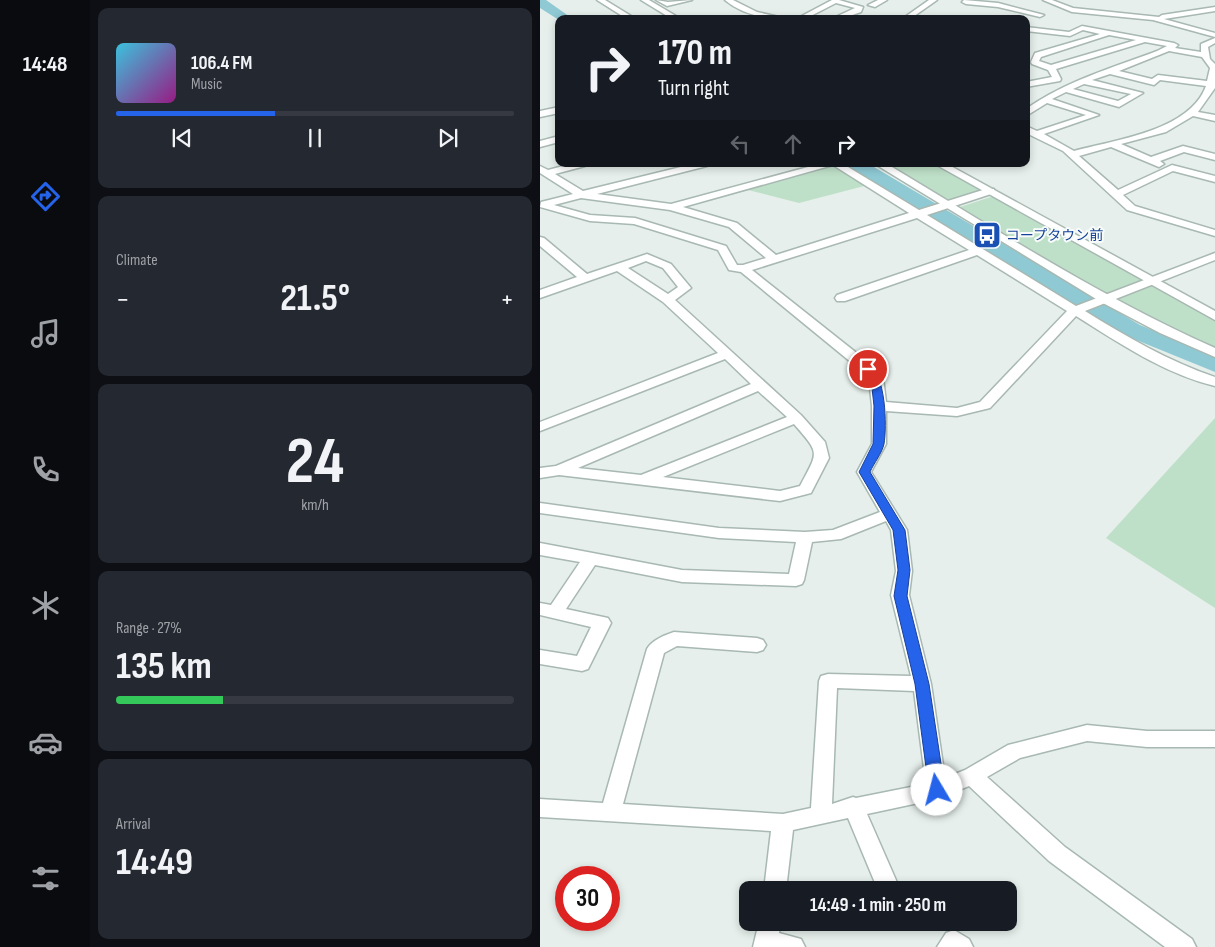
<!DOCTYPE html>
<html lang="en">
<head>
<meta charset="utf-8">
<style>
	:root { --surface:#171b24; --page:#242831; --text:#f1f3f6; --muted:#9ea1a6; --line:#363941; --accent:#2563eb }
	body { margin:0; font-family:"Sofia Sans Condensed","Noto Sans JP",sans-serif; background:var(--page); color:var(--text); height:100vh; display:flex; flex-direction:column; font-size:19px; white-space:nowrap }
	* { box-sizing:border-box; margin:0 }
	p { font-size:16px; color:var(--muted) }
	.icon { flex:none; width:28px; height:28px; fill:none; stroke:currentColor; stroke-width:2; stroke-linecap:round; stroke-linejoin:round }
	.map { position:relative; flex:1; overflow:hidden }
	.side { display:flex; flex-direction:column; gap:8px; padding:8px; background:#0d0f14; width:450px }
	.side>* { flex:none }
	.banner { position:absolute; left:15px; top:15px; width:475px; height:152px; border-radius:10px; box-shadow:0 2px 8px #0003; background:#171b24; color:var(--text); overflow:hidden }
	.speed { position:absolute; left:15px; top:866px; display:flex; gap:10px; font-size:25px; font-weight:700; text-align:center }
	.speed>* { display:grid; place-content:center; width:65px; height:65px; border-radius:50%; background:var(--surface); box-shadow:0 2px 8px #0003; line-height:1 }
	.speed .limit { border:8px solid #d22; background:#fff; color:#111 }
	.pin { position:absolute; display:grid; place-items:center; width:42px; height:42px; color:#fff; margin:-21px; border:2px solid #fff; border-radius:50%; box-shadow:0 1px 5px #0007 }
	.me { position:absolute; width:55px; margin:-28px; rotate:352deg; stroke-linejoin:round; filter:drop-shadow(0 0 4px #0008) }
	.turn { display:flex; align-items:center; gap:18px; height:105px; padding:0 20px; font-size:22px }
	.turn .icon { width:65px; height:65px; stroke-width:2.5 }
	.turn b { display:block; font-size:35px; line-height:42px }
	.lanes { display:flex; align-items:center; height:48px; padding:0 20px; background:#0003; justify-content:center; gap:25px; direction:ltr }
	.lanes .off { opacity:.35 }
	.big { font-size:38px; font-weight:700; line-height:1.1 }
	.side .widget { flex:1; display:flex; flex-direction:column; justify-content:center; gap:8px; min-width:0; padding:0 18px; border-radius:10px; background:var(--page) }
	.side .dial { align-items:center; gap:0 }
	.dial b { font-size:65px; line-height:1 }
	.song { display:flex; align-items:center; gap:15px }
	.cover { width:60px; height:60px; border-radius:8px; background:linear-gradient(135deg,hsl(190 70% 55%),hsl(310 70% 35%)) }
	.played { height:5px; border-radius:2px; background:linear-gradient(90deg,var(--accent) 40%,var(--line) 40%) }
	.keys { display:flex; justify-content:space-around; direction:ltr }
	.heat { display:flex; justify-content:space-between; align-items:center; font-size:28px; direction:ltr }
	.charge { height:8px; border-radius:4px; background:linear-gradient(90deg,#34c759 27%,var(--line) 0) }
	.trip { position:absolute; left:199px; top:881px; width:278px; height:50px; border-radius:10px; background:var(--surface); box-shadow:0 2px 8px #0003; font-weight:700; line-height:50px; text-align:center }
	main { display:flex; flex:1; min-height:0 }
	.menu { display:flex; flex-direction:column; width:90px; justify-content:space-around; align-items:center; background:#090b0e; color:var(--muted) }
	.menu .icon { width:35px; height:35px }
	.menu .on { color:var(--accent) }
	.menu b { font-size:22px; color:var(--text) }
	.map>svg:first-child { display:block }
</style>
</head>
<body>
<main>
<nav class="menu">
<b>14:48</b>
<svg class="icon on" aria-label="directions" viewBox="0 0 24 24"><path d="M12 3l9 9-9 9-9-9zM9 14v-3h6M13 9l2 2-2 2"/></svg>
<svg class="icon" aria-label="music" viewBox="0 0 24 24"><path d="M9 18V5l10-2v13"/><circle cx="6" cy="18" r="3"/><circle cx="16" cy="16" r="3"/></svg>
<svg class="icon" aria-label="phone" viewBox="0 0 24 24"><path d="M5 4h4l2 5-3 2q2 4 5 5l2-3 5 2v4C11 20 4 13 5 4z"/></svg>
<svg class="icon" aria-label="climate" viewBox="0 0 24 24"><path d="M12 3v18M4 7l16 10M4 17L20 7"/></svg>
<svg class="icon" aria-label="car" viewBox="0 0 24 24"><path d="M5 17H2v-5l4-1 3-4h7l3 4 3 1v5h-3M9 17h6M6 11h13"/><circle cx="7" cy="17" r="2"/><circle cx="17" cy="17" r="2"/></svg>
<svg class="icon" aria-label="filters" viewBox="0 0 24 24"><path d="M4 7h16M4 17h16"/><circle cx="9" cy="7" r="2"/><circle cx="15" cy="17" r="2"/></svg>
</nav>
<section class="side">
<div class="widget">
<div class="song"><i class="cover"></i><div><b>106.4 FM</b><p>Music</p></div></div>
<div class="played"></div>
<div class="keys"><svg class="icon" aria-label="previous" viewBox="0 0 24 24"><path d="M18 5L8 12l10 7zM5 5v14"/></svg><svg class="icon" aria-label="pause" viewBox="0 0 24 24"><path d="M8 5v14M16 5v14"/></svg><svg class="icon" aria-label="next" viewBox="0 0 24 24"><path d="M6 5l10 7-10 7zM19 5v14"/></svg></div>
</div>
<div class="widget"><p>Climate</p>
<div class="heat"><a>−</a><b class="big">21.5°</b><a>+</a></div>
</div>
<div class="widget dial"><b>24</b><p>km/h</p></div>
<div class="widget"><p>Range · 27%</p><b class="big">135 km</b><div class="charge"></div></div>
<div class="widget"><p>Arrival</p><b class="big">14:49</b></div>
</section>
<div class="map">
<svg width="675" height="947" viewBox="0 0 675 947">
	<rect width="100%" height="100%" fill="#e6efeb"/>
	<path fill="#bfe0c8" d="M295,164L328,185L259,203L208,190V188Z
		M345,164H395L441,189V191L411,201L407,200Z
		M454,196L602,279V281L569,294L564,293L420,207Z
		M610,286H616L675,319V349L577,301L578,298Z
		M675,418V608L566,538Z"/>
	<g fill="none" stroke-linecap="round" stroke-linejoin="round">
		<path fill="#8ec9d4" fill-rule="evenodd" d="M0,0H6L33,19L19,20L0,8Z
			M308,164H329L600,325L675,356V372L584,335L311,168Z"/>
		<defs>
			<path id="minor" d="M116,0L128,2L152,0L127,6Z
				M185,0H193L217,12L248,19C225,19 203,15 185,0Z
				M292,0H299L323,7L321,12L301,19H291L315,8L296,3L265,19H256Z
				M338,0H347L335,7L328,5Z
				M424,0L458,3L504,15L500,17L458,7L426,4L422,2Z
				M503,0H512L533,8L619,17L622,15L675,7V11L624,19L675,33V37L613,20L532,12Z
				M542,26L634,43L638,45L635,48L661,52V44L675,38V43L668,47L670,59L675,64V88L658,112L675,115V121L653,116L626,132L581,144L611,157L643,146L675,154V160L644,152L620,161L624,164L619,167L571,147L539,156L578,190L632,165L675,176V182L633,171L583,195L595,206L675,230V236L587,210L523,151L486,133V126L497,131L546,115L507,103L486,116V109C526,81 572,68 617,51L627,46L605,42L516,69L521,79L520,81L486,87V82L512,77L508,70L492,64L491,62L495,53L560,34L543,30L530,36L486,31V27L529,32ZM569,35L596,40L511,65L499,61L501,57ZM629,51L662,57L670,68L667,81L618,75L612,79L579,71ZM570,74L614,85L620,80L666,86C650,131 574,140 534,151L504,134L559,115L512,99L526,92L579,107L603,93L552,80ZM544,84L591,94L578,101L533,89Z
				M19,136V142L0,147V141Z
				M31,164H47L45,166L15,174L43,191L153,164H169L167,166L57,194L131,204L279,164H303L379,210L446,189H454V193L387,215L536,306L675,253V260L545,311C587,337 628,361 675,377V386C625,374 579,343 536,316L450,408L417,416L346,411V444L331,472L367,530L372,571L369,595L391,684L405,778L425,770L468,745L547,725L607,731H675V747H607L547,741L480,758L447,777L525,847L652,939L656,947H625L509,861L429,786L397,799L327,814L359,887L358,890H338L308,818L253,830L246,890H224L231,831L0,817V799L63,803L107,649C112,640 125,635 134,632L217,638L223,640L226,645L223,650L217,652L137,646L124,653L83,804L243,814L271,808L279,681L281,676L288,674L371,676L351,595L356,571L351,530L346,521L301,539L272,542L264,580L262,584L256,586L142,582L55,565L26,609L68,618L71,623L48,669L42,671L0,664V650L37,656L51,627L0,615V603L11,605L40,562L0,555V543L142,570L249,574L256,542L179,538L0,513V503L179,528L265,532L293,530L340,512L317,472L332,444V406L329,379L323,372L201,272L189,270L178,250L94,224L50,221L0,207L1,202L33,194L0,173V166L8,170ZM293,165L369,213L236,255L197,223L143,207ZM41,198L130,210L189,227L226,258L203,265H197L186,246L95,218L50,215L14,205ZM377,218L429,250L297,295L295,298L297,301H305L437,255L527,311L440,402L417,408L346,402L343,378L333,366L212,270ZM297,688L374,691L386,784L316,798L313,797L292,804Z
				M0,237L4,238L47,274L107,254L131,264L151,288L135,300L261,415L285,442L289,458L271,493L240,501L19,475L0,478V468L16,466L211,384L185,359L0,431V422L178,353L123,302L77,271L0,298V290L37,277L0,246ZM106,261L123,268L138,287L128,294L88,268ZM218,391L247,417L101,475L38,468ZM254,424C281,455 278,451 260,486L240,491L123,477Z
				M219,922H241L239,933L261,939L265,947H213Z
				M414,930L429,939L433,947H397L406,933Z"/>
			<path id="tertiary" d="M57,0H65L96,19H87Z
				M101,0H109L141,19H132Z
				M389,0H397L370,19H362Z
				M19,107V113L0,117V111Z
				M335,164H347C454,228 560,297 675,348V357L620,333L561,302Z
				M395,164H407L675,311V320Z"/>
		</defs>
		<use href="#minor" stroke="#a8b8b2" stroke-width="3"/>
		<use href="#tertiary" stroke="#a8b8b2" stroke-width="3"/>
		<use href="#minor" fill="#fff" fill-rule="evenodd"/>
		<use href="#tertiary" fill="#fff" fill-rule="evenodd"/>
	</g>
	<path fill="#2563eb" stroke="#184099" d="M328,366C346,372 347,427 344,444C342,453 334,463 330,472L365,530L370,570L367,596L389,684L405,790L402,794L397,796L391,794L389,790L375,684L354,596L358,570L353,530L319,472L333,444L334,406L331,379L323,369Z"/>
	<defs>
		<symbol id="bus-square" viewBox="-11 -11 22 22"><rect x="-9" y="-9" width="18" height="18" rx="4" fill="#1a4fb4" stroke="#f7fbf9"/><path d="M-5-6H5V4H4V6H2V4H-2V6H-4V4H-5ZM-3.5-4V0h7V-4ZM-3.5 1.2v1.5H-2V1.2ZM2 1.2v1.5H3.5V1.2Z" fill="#fff"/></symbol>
	</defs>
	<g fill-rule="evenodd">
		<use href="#bus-square" x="431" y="219" width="32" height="32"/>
	</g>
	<g text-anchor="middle" stroke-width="4" stroke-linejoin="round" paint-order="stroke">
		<g font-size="14" fill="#164399" stroke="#f7fbf9" text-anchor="start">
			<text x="466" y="240">コープタウン前</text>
		</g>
	</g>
</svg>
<div class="speed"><div class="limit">30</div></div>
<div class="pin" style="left:328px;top:369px;background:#d93025"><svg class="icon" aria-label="arrive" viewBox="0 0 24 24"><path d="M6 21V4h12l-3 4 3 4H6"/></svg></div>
<svg class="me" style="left:397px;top:790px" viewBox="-20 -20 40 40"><circle r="19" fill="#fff"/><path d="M0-13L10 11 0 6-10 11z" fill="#2563eb"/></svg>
<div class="trip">14:49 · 1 min · 250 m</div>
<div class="banner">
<div class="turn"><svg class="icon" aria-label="right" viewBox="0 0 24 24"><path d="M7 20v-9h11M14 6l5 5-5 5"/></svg><div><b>170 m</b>Turn right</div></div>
<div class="lanes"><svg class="icon off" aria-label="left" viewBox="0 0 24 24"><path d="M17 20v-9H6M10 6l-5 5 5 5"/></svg><svg class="icon off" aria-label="ahead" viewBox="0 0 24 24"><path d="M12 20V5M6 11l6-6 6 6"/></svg><svg class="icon" aria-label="right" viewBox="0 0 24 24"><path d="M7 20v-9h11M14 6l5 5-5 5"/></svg></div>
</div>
</div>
</main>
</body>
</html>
